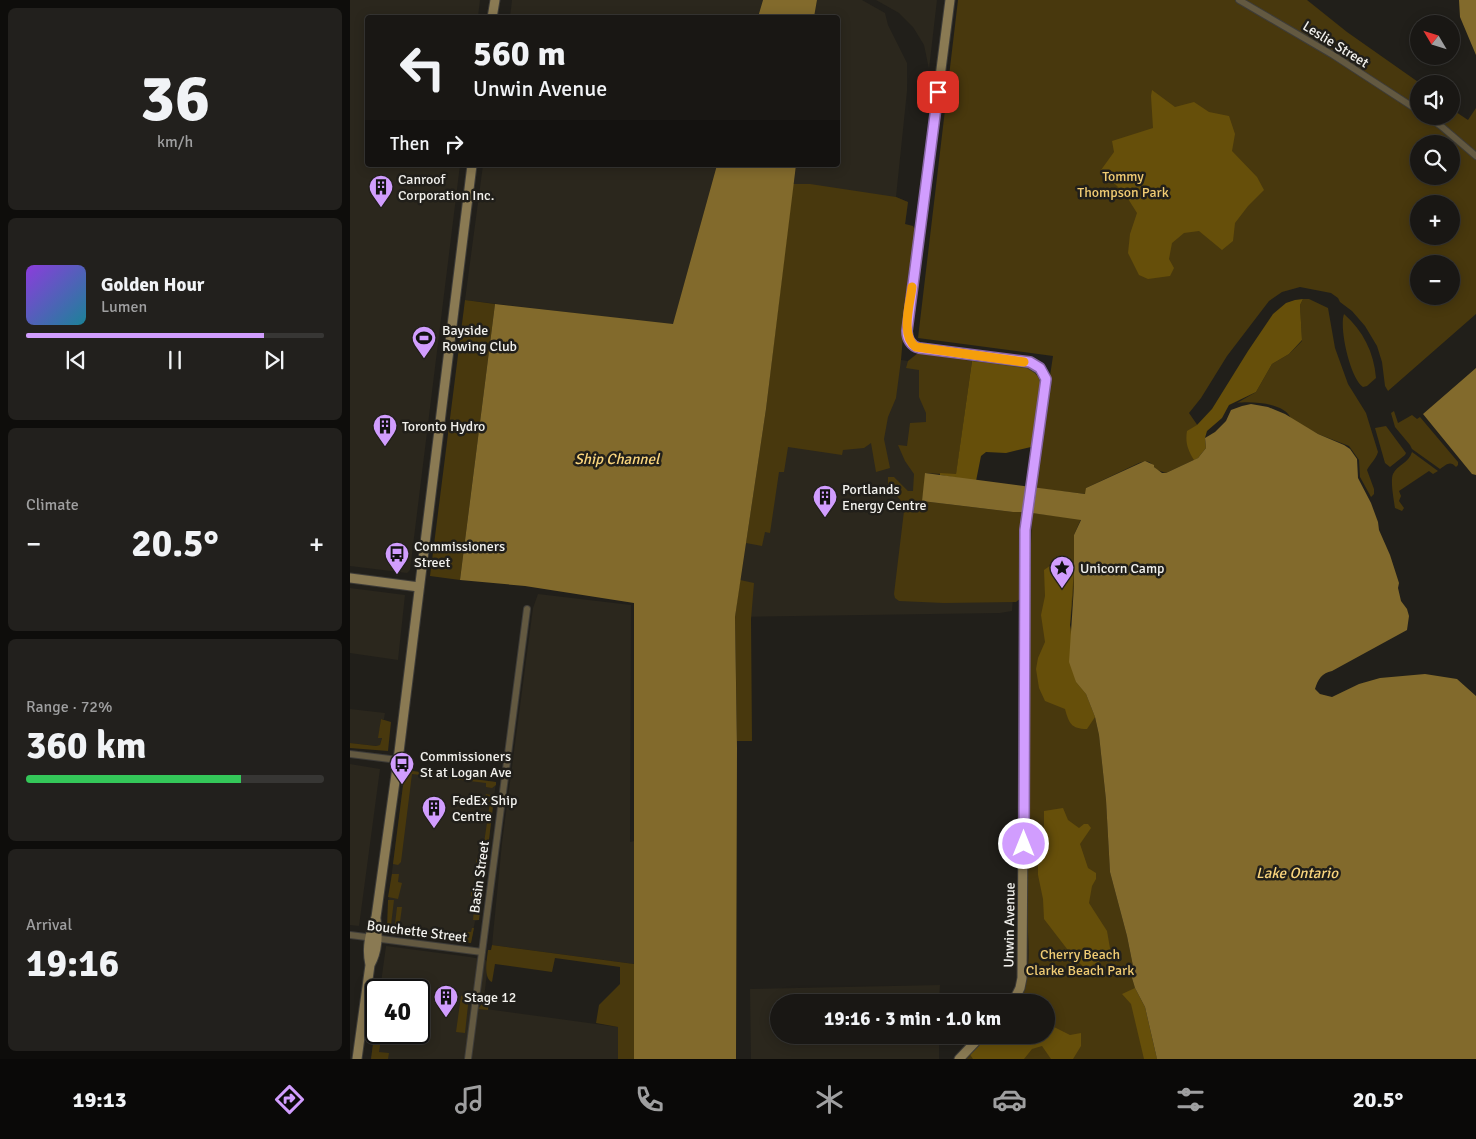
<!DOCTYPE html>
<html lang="en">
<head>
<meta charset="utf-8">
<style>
	:root { --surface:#191714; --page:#22201d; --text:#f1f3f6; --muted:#9f9fa0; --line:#373634; --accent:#d19dfe }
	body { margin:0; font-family:Signika,sans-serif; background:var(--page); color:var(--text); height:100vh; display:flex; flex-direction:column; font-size:19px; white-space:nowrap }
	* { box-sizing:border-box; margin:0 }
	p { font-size:16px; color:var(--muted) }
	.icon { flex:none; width:28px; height:28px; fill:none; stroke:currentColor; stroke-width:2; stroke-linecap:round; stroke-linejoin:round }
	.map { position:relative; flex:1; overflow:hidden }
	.side { display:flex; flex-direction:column; gap:8px; padding:8px; background:#0e0d0b; width:350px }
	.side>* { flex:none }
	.guide { position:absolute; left:15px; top:15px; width:475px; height:152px; border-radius:5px; box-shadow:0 2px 12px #0003,0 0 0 1px var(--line); background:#191714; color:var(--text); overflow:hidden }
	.needle { width:32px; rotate:308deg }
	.fabs { position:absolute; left:1060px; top:15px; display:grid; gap:10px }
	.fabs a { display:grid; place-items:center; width:50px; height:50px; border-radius:50%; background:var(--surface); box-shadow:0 2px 12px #0003,0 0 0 1px var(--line); font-size:25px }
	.speed { position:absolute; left:15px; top:979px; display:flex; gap:10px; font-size:25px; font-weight:700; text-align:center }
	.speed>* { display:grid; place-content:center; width:65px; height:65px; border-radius:50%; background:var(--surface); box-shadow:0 2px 12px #0003,0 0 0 1px var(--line); line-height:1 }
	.speed .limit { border:2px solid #111; border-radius:8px; background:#fff; color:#111 }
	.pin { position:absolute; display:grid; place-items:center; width:42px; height:42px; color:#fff; margin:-21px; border-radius:10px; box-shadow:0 2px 8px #0006 }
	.me { position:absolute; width:55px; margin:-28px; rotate:0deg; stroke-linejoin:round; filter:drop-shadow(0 0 4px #0008) }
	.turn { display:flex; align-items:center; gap:18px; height:105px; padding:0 25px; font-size:22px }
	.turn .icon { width:65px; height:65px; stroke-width:2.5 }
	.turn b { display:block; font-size:35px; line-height:42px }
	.then { display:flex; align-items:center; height:48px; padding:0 25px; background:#0003; gap:10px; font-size:19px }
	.big { font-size:38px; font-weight:700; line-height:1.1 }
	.side .widget { flex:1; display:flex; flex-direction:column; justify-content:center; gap:8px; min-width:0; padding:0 18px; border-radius:8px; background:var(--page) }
	.side .dial { align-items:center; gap:0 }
	.dial b { font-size:65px; line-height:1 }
	.song { display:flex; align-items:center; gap:15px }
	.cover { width:60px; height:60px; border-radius:8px; background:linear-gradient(135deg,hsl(270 70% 55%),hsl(190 70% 35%)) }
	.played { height:5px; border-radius:2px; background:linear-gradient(90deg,var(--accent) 80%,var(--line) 80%) }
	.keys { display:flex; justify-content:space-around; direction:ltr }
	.heat { display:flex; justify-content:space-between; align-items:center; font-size:28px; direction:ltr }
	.charge { height:8px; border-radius:4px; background:linear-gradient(90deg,#34c759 72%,var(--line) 0) }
	.trip { position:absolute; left:420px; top:994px; width:285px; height:50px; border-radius:25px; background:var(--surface); box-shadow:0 2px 12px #0003,0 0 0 1px var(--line); font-weight:700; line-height:50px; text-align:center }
	.tabs { display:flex; height:80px; justify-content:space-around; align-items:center; background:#0a0908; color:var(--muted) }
	.tabs .icon { width:35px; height:35px }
	.tabs .on { color:var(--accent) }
	.tabs b { font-size:22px; color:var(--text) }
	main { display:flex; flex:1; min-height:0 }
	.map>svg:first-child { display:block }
</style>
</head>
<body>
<main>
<section class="side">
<div class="widget dial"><b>36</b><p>km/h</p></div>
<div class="widget">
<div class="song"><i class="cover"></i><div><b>Golden Hour</b><p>Lumen</p></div></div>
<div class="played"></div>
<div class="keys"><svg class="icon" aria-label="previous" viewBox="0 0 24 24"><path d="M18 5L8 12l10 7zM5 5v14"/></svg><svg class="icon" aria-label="pause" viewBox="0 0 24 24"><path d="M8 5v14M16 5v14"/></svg><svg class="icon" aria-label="next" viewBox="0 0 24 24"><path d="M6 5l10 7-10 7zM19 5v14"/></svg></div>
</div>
<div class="widget"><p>Climate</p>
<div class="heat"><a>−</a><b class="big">20.5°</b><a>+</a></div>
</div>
<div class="widget"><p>Range · 72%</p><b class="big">360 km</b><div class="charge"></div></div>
<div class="widget"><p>Arrival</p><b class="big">19:16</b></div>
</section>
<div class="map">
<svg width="1126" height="1059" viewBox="0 0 1126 1059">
	<rect width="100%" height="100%" fill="#211f1a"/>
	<path fill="#2b271d" d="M0,0H130L128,17L18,18V165H110L60,570L57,573L0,566Z
		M162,0H413L408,17H160Z
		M467,0H512L535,13L538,25L557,63V91L546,197L558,202L539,358L620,371L606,475L576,473L663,598L662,611L650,613L385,617L416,409L446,165H488V18L464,17Z
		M526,0H587L579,69L574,45L563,27L549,13Z
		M133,165H367L323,325L115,300Z
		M0,588L55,595L48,660L0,653Z
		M188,594L281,605L280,842L284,841V964L142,945L152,843L183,608Z
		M0,709L35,713L34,719H31L29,738H32L30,745L26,746L0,743Z
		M0,764L30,769L9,926L0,925Z
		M55,770L146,782L129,920L125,921L121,943L40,933L37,931L38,903Z
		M36,946L120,957L136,960L138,965L134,998L132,1004L129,1008L268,1027V1059H21L26,1019V1032H69V990H30Z
		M590,985L589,1002H429V1035H589V1059H401L400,989Z"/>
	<path fill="#48380d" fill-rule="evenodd" d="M608,0H957L997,32L1071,84H1069V116H1101V105L1106,112L1118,120L1126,108V314L1038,391L1035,386L1032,362L1027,346L1015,326L1002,311L990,302L988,298L981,293L950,287L932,292L919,301L877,356L851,398L839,413L848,426V458L816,473L807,470C800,464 802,459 789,463L736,488V494L683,488L703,356L568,338ZM1069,144H1101V176H1069ZM1069,204H1101V236H1069ZM1069,264H1101V296H1069Z
		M443,184H460L546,197L558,202L555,224L563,226L565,230L558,278L551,360L546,398L538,417L534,439L540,468L526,472L521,443L514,448L493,450L492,455L438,447L434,472H429L420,533L415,532L412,546L396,543L416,409Z
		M953,299H959L978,308L985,348L998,384L1016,413L1028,452C1026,459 1020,464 1017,470L1024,489V494L1021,497L1010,477L1009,460L999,446L968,434L941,419C936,403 901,401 887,403L906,392L922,364L939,354L952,341L950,305Z
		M115,300L145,304L110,580L80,576Z
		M994,314C1013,331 1024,352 1026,378L1017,386L1013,387C1000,378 989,328 994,314Z
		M568,353L622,361L606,475L576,473L572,501L663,512H675L671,598L666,602L594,603L549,601L545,598L544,594L554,511L553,503L538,486V477H544L558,491H563L564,474L555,461L548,445L557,446L560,423L576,422V413L569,397V370L556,368L558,361Z
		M1044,411L1048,423L1062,415L1067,419L1070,417L1108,462V465L1106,467C1100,460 1096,465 1090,469L1062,449L1060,445L1045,427L1041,413Z
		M1036,426L1056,453L1055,455L1040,467L1035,463L1025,428Z
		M1062,452L1088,471L1083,474L1079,471L1049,491L1051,496L1049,501L1054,508L1052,511L1045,508C1044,500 1040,481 1043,474C1047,465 1059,463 1062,452Z
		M682,513L731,519L724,535V586L720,625L736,694L745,717L749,735L756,800L760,872L777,936L783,966L782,978L807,1059H615L638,1035H696V1002H668C683,977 678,941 677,912C676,893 676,874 677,854C677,841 680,827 680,812L677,667Z
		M390,580L404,583L401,619L402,741H387L385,617Z
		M31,719L41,722L38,751L0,748V743L26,746L30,745L32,738H28Z
		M55,770L146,782V785L142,788L136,787V783L62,774L51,862L48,865L43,864Z
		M136,794L141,795L144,798L135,873L131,875V872H126L127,863L126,862L127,858L132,857L140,802L134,800Z
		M42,874H49L48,882L52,883L48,899L38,897Z
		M121,892L132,894L129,920H123L125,897L121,896Z
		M38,900H44L40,933L37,931Z
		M47,907H52L49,929L59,930L58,935L44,933Z
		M122,928H124L121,943L65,936V931L115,937L116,932H121Z
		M142,945L284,964V1059H268V1027L246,1023L249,1005L270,984V967L205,958L202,972L145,964L142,982C133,978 137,959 138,950H141Z
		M140,993L138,1010L128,1009L132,1004L135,996Z
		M115,994L119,996L115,1033L106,1032L111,996Z
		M28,1033H32L29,1052L39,1053L38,1059H21L23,1044H26V1038L24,1037V1034Z"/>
	<path fill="#664f0a" d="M802,90L825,107L844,102L859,112L879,116L885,134L882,151L907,177L914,190L898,206L885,223L883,241L872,250L849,231L834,233L822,243L819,259L824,268L820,276L798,279L789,275L778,253L780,234L787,213L775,194L751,170L764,152L762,141L803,128L801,96Z
		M953,299L950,305L952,340L939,354L922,364L906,392L879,405L872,418L857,431L855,438L856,448L848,458L844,460C838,450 835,443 837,431L847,425L862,409L898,351L923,314L936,303L945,300Z
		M622,361L675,366L685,373L692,382L681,447L656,453L636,452L631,456L626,481L590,475V473L606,474Z
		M704,563L724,569L720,625L726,682L736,694L745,717L737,729C721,729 719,723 715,709L695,701L689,688L686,669L688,658L695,642L691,615L695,596L694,570Z
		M713,808L718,820L729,828L734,824H738L741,828L730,844L738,868L746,873V879L742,886L739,903L757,931L761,954L736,969L724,958L694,919L693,899L688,875V849L694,826V811Z
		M785,988L795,1007L807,1059H794L781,1004L772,994Z
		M696,1023L720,1035L731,1033V1046L723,1059H701L692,1046L682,1049L674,1059H623L619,1053L638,1035H696Z"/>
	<path fill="#826a2c" d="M413,0H467L464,17H408Z
		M1109,0H1126V55L1110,17Z
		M367,165H446L416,409L385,617L387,748L386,1059H284V603L175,586L110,580L145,304L323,324Z
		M1126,368V475L1122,474L1073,414Z
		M901,404L918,407L935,414L968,434L994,445L1000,449L1007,459L1008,478L1021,503L1028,522L1029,530L1040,555L1049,583L1048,588L1051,601L1057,609L1059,616L1057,630L982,671C972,673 968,679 965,689L970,694L982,697L1009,684L1030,678L1075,674L1107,679L1126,696V1059H807L795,1007L785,988L782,978L783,966L777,936L760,872L756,800L749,735L745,717L736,694L726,682L719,662L724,586V535L731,520L675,512H663L572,501L575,473L735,494L736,488L795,461L804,465V467L812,473H816L848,458L856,448L855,438L865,432L876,421L881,410L892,406Z"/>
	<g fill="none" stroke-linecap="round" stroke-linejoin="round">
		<defs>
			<path id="street" d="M889,0L983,55L1069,111
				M1077,116L1091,126L1126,156
				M0,754L48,760
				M0,935L132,952
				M118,1059L177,609"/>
			<path id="secondary" d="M600,0L557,331C557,340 561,345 569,348L679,363L692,371L696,383L675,530L672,978L670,988L663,1002
				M142,18L145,0
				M0,578L69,587
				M20,965C28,950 28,936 26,919
				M7,1059L20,965C16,947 20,934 26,917L48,760L122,165
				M609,1059L632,1035"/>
		</defs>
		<use href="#street" stroke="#3e3c38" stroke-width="8"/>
		<use href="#secondary" stroke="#3e3c38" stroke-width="11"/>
		<use href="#street" stroke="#635941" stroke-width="6"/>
		<use href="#secondary" stroke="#8a7a53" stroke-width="9"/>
	</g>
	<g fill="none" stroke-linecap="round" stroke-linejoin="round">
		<defs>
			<path id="route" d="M588,92L557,331C557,339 561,346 569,348L680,362L690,368L696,379L675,530L674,844"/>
		</defs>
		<use href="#route" stroke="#8866a5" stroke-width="12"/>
		<use href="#route" stroke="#d19dfe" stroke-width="9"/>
		<path stroke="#f59e0b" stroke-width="9" d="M562,287C560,304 550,336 566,347L674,362"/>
	</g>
	<defs>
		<symbol id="building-pin" viewBox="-11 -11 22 30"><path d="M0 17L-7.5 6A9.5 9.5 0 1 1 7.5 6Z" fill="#d19dfe" stroke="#211f1a"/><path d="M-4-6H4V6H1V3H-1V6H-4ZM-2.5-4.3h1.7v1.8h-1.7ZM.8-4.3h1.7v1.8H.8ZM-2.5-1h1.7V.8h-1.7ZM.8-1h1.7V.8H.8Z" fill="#111"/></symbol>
		<symbol id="stadium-pin" viewBox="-11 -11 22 30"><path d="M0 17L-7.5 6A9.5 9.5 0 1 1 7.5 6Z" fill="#d19dfe" stroke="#211f1a"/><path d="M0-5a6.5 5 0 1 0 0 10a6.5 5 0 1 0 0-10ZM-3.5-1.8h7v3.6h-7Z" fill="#111"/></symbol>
		<symbol id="bus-pin" viewBox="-11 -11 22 30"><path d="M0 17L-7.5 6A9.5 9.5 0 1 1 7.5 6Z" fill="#d19dfe" stroke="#211f1a"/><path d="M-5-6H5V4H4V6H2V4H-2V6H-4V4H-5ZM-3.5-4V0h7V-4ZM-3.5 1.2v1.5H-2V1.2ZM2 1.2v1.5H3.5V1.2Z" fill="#111"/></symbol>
		<symbol id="sight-pin" viewBox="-11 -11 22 30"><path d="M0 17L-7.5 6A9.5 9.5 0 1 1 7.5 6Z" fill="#d19dfe" stroke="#211f1a"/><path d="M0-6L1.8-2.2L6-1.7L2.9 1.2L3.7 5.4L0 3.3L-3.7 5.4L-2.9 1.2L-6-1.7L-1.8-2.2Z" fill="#111"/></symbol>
	</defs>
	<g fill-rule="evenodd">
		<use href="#building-pin" x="17" y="173" width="28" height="38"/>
		<use href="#stadium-pin" x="60" y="324" width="28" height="38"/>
		<use href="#building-pin" x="21" y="412" width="28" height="38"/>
		<use href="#building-pin" x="461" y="483" width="28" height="38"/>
		<use href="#bus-pin" x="33" y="540" width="28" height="38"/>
		<use href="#sight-pin" x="698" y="554" width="28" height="38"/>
		<use href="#bus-pin" x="38" y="750" width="28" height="38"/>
		<use href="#building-pin" x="70" y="794" width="28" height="38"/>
		<use href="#building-pin" x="82" y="983" width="28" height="38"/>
	</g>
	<g text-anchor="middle" stroke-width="5" stroke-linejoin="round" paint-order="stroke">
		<g font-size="14" fill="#f2f1ed" stroke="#211f1a">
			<text transform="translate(986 44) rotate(32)" y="5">Leslie Street</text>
			<text transform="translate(129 877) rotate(-82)" y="5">Basin Street</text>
			<text transform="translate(659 925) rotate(-89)" y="5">Unwin Avenue</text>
			<text transform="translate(67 931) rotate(7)" y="5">Bouchette Street</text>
		</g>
		<g font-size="14" fill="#f0cb73" stroke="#211f1a">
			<text x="773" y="181">Tommy<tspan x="773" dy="16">Thompson Park</tspan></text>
			<text x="730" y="959">Cherry Beach<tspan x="730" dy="16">Clarke Beach Park</tspan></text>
		</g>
		<g font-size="14" fill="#f2f1ed" stroke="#211f1a" text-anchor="start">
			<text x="48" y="184">Canroof<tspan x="48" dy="16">Corporation Inc.</tspan></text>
			<text x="92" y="335">Bayside<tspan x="92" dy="16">Rowing Club</tspan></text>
			<text x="52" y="431">Toronto Hydro</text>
			<text x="492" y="494">Portlands<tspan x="492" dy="16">Energy Centre</tspan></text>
			<text x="64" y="551">Commissioners<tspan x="64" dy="16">Street</tspan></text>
			<text x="730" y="573">Unicorn Camp</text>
			<text x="70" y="761">Commissioners<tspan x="70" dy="16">St at Logan Ave</tspan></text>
			<text x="102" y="805">FedEx Ship<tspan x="102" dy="16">Centre</tspan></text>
			<text x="114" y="1002">Stage 12</text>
		</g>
		<g font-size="15" font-style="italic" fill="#fad57d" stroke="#211f1a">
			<text x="267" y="464">Ship Channel</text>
			<text x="947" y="878">Lake Ontario</text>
		</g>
	</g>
</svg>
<div class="fabs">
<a><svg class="needle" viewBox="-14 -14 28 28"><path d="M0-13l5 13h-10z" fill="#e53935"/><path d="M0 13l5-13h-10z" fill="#9f9fa0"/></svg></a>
<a><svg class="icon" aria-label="sound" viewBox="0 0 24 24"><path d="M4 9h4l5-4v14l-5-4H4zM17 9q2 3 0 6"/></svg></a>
<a><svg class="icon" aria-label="search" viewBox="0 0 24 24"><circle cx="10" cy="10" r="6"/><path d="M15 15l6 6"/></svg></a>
<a>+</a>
<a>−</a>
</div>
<div class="speed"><div class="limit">40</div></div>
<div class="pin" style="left:588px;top:92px;background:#d93025"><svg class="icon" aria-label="arrive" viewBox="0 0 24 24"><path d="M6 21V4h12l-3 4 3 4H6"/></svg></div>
<svg class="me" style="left:674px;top:844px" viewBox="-20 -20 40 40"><circle r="17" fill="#d19dfe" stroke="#fff" stroke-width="3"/><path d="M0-11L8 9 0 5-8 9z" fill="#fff"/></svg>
<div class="trip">19:16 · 3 min · 1.0 km</div>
<div class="guide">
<div class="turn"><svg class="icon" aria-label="left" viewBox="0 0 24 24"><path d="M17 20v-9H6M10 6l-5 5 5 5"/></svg><div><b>560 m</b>Unwin Avenue</div></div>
<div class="then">Then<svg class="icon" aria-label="right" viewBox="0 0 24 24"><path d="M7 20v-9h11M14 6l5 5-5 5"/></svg></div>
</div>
</div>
</main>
<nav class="tabs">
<b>19:13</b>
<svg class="icon on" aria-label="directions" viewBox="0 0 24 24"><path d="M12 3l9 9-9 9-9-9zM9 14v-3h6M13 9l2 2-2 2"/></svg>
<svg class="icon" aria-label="music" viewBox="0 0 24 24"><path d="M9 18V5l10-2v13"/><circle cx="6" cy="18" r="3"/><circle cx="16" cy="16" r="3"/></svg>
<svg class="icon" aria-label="phone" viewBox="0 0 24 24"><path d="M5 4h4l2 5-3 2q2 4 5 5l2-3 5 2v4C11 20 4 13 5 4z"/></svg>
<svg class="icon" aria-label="climate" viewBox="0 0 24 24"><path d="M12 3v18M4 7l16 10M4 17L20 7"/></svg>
<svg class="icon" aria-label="car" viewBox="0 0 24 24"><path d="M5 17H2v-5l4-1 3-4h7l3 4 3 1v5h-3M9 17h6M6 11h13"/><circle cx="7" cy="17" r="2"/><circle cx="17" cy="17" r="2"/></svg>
<svg class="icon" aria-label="filters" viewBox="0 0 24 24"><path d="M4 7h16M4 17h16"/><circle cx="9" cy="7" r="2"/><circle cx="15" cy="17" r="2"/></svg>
<b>20.5°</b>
</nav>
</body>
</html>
